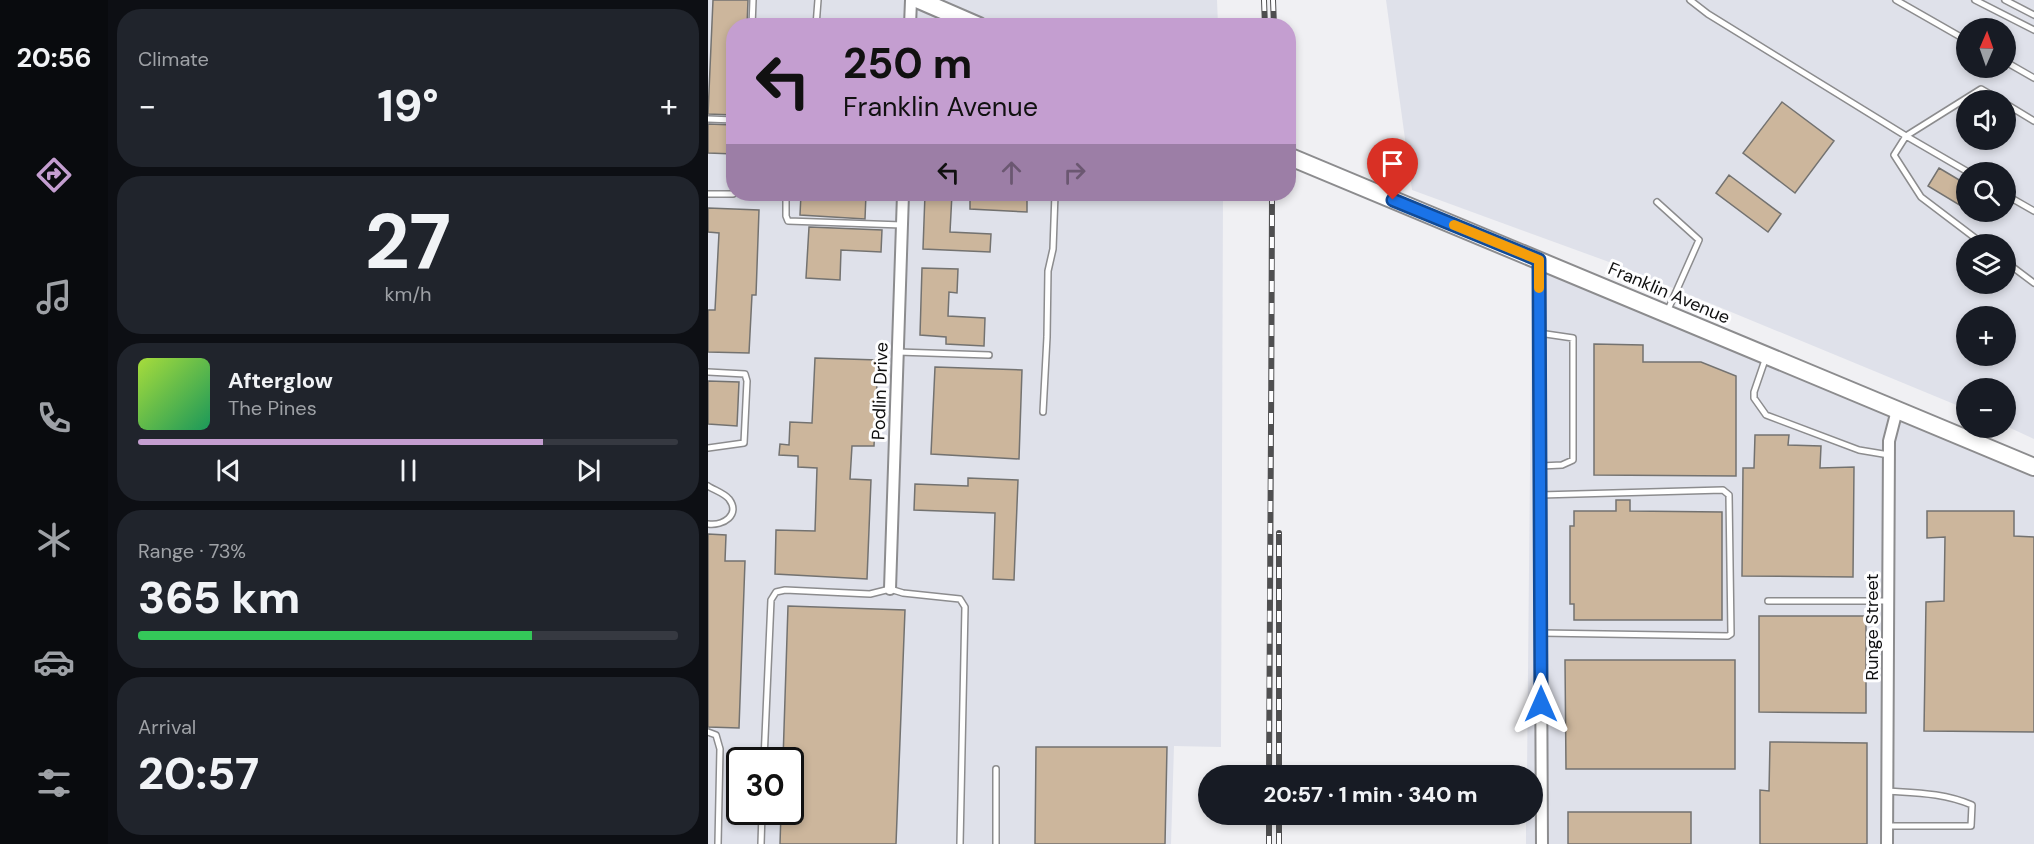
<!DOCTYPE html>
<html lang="en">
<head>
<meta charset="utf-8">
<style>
	:root { --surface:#171b24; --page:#20242c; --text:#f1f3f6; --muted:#9ea1a6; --line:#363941; --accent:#c49ed0 }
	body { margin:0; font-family:"DM Sans",sans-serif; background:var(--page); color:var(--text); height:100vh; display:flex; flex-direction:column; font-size:22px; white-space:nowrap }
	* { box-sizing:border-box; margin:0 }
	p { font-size:20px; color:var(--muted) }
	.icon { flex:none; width:33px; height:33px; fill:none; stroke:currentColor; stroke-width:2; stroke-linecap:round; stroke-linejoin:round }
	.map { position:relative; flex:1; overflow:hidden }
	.details { display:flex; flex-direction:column; gap:9px; padding:9px; background:#0d0f14; width:600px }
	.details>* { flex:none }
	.guide { position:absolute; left:18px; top:18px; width:570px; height:183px; border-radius:24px; box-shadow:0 3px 9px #0003; background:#c49ed0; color:#111; overflow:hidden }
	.needle { width:39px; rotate:2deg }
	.controls { position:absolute; left:1248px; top:18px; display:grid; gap:12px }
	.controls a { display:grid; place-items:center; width:60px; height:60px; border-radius:50%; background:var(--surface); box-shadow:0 3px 9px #0003; font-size:30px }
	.speed { position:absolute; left:18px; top:747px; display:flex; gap:12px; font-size:30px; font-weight:700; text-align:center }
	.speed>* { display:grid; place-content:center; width:78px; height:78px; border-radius:50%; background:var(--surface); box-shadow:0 3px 9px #0003; line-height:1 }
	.speed .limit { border:3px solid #111; border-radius:9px; background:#fff; color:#111 }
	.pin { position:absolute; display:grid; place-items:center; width:51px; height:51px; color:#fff; margin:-62px -26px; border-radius:50% 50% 50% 0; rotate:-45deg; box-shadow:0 0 6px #0007 }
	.pin .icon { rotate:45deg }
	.me { position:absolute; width:66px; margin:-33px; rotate:0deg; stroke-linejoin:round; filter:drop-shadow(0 0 4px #0008) }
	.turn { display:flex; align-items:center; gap:21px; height:126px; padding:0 18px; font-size:27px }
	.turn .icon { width:78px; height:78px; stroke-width:2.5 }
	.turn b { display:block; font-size:42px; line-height:51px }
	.lanes { display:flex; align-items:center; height:57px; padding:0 18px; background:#0003; justify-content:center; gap:30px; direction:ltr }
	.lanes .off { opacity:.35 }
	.big { font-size:45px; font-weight:800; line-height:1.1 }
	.details .card { flex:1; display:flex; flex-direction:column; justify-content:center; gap:9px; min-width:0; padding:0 21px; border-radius:24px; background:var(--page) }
	.details .dial { align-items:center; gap:0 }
	.dial b { font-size:78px; line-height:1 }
	.song { display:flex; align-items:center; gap:18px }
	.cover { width:72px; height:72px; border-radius:9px; background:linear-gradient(135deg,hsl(80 70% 55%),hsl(150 70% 35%)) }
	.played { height:6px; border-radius:3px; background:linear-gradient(90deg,var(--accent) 75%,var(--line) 75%) }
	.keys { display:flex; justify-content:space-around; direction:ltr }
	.heat { display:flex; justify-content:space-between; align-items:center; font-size:33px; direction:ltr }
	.charge { height:9px; border-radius:4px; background:linear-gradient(90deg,#34c759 73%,var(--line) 0) }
	.trip { position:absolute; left:490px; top:765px; width:345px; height:60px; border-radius:30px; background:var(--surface); box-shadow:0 3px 9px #0003; font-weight:800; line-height:60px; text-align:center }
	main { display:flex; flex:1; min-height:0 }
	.dock { display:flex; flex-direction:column; width:108px; justify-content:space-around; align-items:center; background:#090b0e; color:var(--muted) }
	.dock .icon { width:42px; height:42px }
	.dock .current { color:var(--accent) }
	.dock b { font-size:27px; color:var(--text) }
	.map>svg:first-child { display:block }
</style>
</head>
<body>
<main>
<nav class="dock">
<b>20:56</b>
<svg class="icon current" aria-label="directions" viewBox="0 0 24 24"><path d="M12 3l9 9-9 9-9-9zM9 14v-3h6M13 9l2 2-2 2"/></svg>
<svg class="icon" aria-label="music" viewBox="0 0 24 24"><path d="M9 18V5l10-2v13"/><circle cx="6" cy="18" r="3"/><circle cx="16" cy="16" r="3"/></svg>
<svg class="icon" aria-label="phone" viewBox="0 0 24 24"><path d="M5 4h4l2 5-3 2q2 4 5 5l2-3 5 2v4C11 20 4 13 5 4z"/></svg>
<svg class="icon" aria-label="climate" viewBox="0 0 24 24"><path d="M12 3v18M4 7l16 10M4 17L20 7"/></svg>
<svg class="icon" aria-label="car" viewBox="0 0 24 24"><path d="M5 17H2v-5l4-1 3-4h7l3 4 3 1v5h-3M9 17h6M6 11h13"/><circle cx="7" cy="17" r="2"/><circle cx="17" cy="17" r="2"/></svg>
<svg class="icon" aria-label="filters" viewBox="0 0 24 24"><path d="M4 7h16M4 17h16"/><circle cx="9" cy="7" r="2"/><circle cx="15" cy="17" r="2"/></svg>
</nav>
<section class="details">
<div class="card"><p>Climate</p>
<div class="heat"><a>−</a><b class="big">19°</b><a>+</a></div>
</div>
<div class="card dial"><b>27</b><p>km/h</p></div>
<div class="card">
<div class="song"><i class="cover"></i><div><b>Afterglow</b><p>The Pines</p></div></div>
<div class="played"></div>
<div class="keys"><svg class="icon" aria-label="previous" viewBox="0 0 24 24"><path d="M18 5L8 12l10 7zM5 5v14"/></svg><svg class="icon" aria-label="pause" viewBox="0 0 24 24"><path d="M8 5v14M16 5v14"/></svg><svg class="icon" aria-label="next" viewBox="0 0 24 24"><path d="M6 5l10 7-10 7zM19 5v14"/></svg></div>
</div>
<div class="card"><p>Range · 73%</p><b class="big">365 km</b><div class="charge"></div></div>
<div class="card"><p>Arrival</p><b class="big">20:57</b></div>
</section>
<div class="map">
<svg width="1326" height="844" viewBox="0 0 1326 844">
	<rect width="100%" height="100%" fill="#f0f0f3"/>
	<path fill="#dfe1ea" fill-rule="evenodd" d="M0,0H509L510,25L26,26V194H515L513,747L466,746L463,844H0ZM32,760H82V812H32Z
		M678,0H1326V439L1298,426V388H1258V409L912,266L704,190ZM1258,28H1298V68H1258ZM1258,100H1298V140H1258ZM1258,172H1298V212H1258ZM1258,244H1298V284H1258ZM1258,316H1298V356H1258Z
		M824,264L1069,370L1326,477V844H818V815L825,814V776L819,775Z"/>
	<path fill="#ccb69c" stroke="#737270" stroke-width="1.5" d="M5,0H40L39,26H26V115L0,114Z
		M1074,102L1126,141L1087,193L1035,153Z
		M0,124L26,125V154L0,153Z
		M1231,168L1258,184V209L1220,186Z
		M1021,175L1073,214L1060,232L1008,193Z
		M93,194H158L157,219L92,215Z
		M217,194H244L242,232L283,234L282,252L215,249Z
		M262,194H319V212L262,209Z
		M0,208L51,210L48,295H44L41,353L0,352V310H7L11,233L0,232Z
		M101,227L174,230L173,252L133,250L132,280L98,278Z
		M214,268L250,269L249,293L241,292L240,316L277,318L276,346L238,344V337L212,335Z
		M886,344L935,345V362H993L1028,376V476L886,475Z
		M107,358L170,360L166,446H144L142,479L163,480L159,579L67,574L68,530L107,531L109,468L90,467V456L71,455L72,444L81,445L82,422L104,423Z
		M227,367L314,370L311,459L223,454Z
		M0,381L31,382L29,426L0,424Z
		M1047,435H1081L1080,445L1113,446L1112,468L1146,467L1145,577L1034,576L1035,468H1046Z
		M260,478L310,480L306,580L285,579L287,513L206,510L207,484L260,486Z
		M908,500H922V511L1014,512V620H866V604H862V526H866V511H908Z
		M1219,511H1306V536L1326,537V732L1216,731L1218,602L1236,601L1237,537L1219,538Z
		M0,534L18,535L17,561H37L31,728L0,727Z
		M80,606L197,610L188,844H72L73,812H82V760H75Z
		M1051,616H1158V713L1051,712Z
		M857,660H1027V769H858Z
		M1062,742L1159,743V844H1052V790L1061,791Z
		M328,747H459L457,844H327Z
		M860,812H983V844H860Z"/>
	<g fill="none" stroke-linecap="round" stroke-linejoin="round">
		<defs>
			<path id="service" d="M982,0L1000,14L1198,136L1260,172
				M1188,0L1258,40
				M1267,0L1326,30
				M1297,0L1326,15
				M44,26L45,0
				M108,26L110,0
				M1298,62L1326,78
				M1298,104L1326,121
				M0,119L26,120
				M0,194H25
				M78,194V216L80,221L194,225
				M1298,195L1326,211
				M949,202L991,240L959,312
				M1275,244L1213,197L1186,155L1198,136L1273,89L1292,100
				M1298,262L1326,283
				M831,333L865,338V460L854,465L833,466
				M190,352L281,355
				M1058,357L1046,392V398L1058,415L1151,450L1181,455
				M0,372L37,374L39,381L36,443L0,448
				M335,412L339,337L340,271L345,249L347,194
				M0,486C6,490 16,493 21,499C33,515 15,526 0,524
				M832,495L1015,490L1021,495L1023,634L1020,636L833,633
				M1060,601H1180
				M0,732L8,735L12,749L10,844
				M56,760L63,600L68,592L77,590L162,594L182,589L195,593L252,599L257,607L252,844
				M288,769V844
				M1179,791C1209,793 1236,793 1264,805L1263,826H1180
				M53,844L54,812"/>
			<path id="minor" d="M202,26L203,0
				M831,260L834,844
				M182,589L195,194
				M1179,844L1181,441L1189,410"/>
			<path id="secondary" d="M211,0L271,26
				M580,156L1326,467"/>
		</defs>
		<use href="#service" stroke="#8c8c8e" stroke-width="8"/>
		<use href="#minor" stroke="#8c8c8e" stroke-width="14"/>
		<use href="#secondary" stroke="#8c8c8e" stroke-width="20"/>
		<use href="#service" stroke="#fff" stroke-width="5"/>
		<use href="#minor" stroke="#fff" stroke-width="10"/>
		<use href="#secondary" stroke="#fff" stroke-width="16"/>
		<defs>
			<path id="rail" d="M556,0L557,26
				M565,0L566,26
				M561,776C561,581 564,388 564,194
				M571,776V533
				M561,814V844
				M571,844V814"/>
		</defs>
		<use href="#rail" stroke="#4f4f50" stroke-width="6"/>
		<use href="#rail" stroke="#fefeff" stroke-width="4" stroke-dasharray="11" stroke-linecap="butt"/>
	</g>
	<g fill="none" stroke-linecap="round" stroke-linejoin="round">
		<defs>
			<path id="route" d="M685,200L831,260L833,704"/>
		</defs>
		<use href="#route" stroke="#114b97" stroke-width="15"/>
		<use href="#route" stroke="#1a73e8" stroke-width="10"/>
		<path stroke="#f59e0b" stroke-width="10" d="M746,225L831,260V288"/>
	</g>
	<g text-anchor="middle" stroke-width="6" stroke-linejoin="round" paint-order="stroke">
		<g font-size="18" fill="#0f0f0f" stroke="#fefeff">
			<text transform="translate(961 293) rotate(23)" y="6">Franklin Avenue</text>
			<text transform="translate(172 391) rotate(-88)" y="6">Podlin Drive</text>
			<text transform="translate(1164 627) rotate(-90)" y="6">Runge Street</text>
		</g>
	</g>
</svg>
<div class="controls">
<a><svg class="needle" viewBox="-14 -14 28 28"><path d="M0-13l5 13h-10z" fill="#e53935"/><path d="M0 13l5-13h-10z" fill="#9ea1a6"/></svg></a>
<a><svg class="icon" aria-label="sound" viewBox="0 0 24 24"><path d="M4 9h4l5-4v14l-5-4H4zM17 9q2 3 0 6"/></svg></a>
<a><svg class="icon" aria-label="search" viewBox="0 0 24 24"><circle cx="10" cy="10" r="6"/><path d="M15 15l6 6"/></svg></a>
<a><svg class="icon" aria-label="layers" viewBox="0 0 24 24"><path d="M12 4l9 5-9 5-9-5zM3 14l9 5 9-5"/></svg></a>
<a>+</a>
<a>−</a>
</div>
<div class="speed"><div class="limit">30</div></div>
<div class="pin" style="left:685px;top:200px;background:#d93025"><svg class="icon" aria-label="arrive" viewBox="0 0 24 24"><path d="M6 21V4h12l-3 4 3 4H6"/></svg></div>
<svg class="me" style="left:833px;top:704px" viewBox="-20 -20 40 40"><path d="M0-17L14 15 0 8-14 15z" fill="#1a73e8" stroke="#fff" stroke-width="4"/></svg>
<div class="trip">20:57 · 1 min · 340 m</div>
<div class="guide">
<div class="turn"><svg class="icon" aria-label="left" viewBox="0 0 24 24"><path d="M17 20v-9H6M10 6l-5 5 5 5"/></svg><div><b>250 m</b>Franklin Avenue</div></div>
<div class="lanes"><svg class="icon" aria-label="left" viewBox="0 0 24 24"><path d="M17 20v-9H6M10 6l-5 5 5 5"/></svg><svg class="icon off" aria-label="ahead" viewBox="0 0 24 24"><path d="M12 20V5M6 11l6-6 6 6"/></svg><svg class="icon off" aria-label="right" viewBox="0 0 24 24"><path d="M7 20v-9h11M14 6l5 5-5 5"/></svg></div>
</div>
</div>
</main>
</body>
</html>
